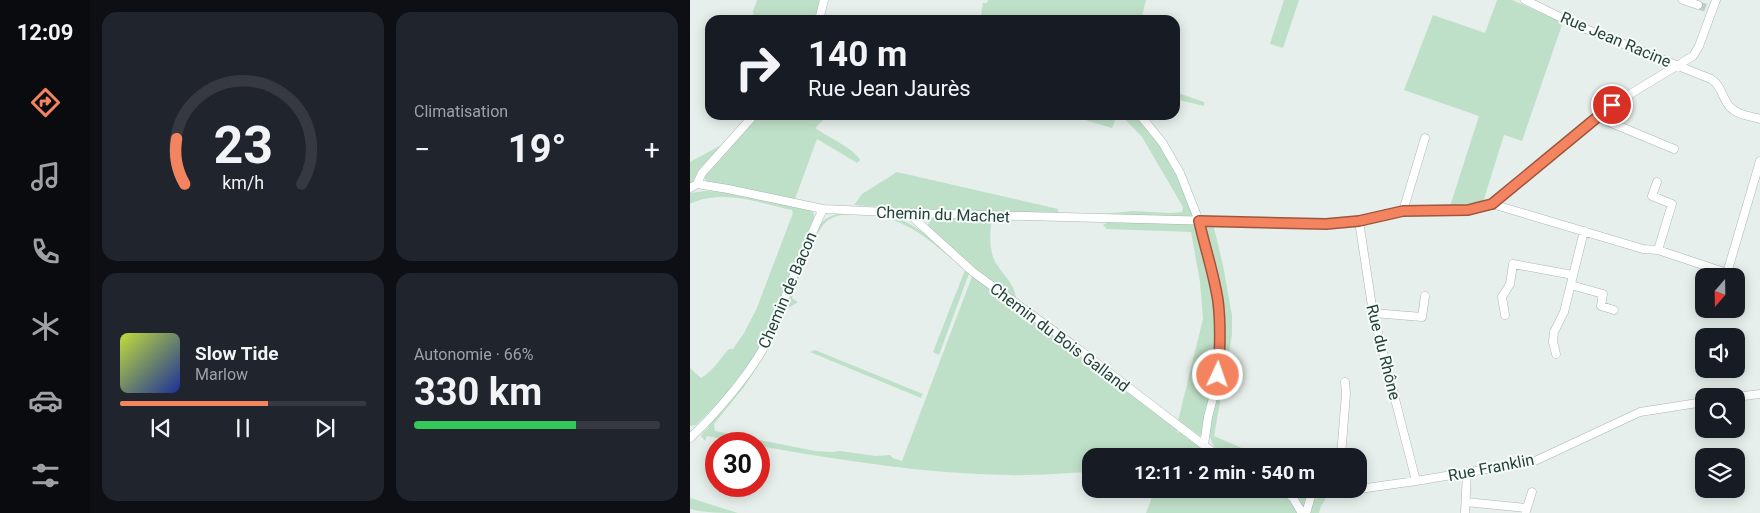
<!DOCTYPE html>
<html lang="fr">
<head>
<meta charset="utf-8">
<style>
	:root { --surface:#171b24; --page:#20242c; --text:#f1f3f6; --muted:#9ea1a6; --line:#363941; --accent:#f4845f }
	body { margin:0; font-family:Roboto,sans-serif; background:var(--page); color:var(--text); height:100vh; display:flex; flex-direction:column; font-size:19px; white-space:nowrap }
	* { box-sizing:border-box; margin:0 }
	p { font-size:16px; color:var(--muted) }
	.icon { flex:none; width:28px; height:28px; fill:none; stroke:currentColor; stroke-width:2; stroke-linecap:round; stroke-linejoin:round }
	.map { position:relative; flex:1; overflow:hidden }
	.drawer { display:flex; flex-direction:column; gap:12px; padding:12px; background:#0d0f14; width:600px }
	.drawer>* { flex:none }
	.top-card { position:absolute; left:15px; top:15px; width:475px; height:105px; border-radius:15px; box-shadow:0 2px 12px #0003; background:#171b24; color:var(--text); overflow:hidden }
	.needle { width:32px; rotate:200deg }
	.controls { position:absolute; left:1005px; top:268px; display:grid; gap:10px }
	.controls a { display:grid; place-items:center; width:50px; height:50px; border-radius:10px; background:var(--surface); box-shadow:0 2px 12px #0003; font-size:25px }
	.speed { position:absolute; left:15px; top:432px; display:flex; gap:10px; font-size:25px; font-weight:700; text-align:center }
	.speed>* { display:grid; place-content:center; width:65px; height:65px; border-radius:50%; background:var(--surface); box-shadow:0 2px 12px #0003; line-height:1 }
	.speed .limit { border:8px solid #d22; background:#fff; color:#111 }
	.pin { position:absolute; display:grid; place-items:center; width:42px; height:42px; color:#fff; margin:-21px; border:2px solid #fff; border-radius:50%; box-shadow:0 1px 5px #0007 }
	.me { position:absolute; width:55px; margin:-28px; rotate:3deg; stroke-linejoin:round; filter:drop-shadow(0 0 4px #0008) }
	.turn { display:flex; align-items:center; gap:18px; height:105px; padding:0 20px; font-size:22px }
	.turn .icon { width:65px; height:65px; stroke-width:2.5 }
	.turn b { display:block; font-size:35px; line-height:42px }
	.big { font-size:38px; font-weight:700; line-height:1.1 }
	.drawer .tile { flex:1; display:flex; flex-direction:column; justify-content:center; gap:8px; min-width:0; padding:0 18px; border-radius:15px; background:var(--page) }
	.drawer .dial { align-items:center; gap:0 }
	.dial svg { height:130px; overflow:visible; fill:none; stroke:var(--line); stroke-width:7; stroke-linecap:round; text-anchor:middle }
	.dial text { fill:var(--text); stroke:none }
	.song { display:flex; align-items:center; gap:15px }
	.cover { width:60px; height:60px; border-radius:8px; background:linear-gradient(135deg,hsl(70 70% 55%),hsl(230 70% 35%)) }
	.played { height:5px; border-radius:2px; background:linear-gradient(90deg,var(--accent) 60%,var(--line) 60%) }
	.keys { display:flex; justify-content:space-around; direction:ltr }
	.heat { display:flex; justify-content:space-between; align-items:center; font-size:28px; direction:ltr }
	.charge { height:8px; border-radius:4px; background:linear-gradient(90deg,#34c759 66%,var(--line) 0) }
	.drawer .tiles { flex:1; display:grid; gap:12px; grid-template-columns:repeat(2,1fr) }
	.trip { position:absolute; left:392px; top:448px; width:285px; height:50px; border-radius:15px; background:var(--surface); box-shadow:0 2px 12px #0003; font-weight:700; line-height:50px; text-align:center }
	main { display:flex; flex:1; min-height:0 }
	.menu { display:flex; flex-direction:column; width:90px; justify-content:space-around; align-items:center; background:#090b0e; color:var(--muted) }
	.menu .icon { width:35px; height:35px }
	.menu .selected { color:var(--accent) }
	.menu b { font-size:22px; color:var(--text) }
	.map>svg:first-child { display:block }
</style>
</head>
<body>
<main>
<nav class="menu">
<b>12:09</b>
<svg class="icon selected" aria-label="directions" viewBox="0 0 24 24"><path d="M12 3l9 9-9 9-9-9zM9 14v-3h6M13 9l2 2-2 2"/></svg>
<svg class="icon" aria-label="music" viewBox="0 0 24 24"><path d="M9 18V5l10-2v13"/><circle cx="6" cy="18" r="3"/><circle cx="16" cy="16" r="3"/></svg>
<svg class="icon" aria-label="phone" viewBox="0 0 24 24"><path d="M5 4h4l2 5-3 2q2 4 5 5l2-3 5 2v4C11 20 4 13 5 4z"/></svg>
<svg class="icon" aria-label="climate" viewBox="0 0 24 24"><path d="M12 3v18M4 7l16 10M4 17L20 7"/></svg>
<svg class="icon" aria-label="car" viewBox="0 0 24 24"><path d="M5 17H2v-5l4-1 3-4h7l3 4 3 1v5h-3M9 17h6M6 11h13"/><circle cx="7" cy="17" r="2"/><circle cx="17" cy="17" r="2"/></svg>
<svg class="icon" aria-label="filters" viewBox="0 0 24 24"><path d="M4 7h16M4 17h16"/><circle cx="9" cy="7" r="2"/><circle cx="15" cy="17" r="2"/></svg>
</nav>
<section class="drawer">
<div class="tiles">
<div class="tile dial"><svg viewBox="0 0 100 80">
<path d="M14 69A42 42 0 1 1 86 69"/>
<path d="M14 69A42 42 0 0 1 9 41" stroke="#f4845f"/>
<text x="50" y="56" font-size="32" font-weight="700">23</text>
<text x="50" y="72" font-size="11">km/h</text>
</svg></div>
<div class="tile"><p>Climatisation</p>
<div class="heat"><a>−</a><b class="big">19°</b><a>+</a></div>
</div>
<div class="tile">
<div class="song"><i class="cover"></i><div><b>Slow Tide</b><p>Marlow</p></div></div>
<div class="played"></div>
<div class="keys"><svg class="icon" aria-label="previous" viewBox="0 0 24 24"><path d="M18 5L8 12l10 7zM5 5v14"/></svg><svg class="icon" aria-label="pause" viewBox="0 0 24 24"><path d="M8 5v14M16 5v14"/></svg><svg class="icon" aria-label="next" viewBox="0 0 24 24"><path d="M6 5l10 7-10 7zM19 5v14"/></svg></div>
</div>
<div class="tile"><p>Autonomie · 66%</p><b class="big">330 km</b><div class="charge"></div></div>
</div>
</section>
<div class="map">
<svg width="1070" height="513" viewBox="0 0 1070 513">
	<rect width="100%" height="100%" fill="#e6efeb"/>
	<path fill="#bfe0c8" d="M67,0H132L125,20H64L63,11Z
		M298,0H456L451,20H290L293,3H297Z
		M594,0H609L593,48L580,44Z
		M807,0H822L873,22L832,141L814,135L793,202L760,206L789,116L714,90L743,15L795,33Z
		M485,92L514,102V106L485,99Z
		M70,115H138L125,128C136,136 165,149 170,160L167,163L127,139L105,199L17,183L14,177L17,172Z
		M388,115H427L422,128L398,121Z
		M431,115H448L475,150L501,204L504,218L257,212L164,205L172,194L207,172L368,209V213L413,214L443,211L481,213L492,212L493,207L452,137Z
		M33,144V146L13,167L0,185V162Z
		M15,191L36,192L119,208L124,214V219L72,344L54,372L34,397L6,425L0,426V368L11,378C25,369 28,361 39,349H43L54,333L66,310L103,213L102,210C70,203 31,188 0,204V193Z
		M158,212C172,213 187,212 201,216C231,225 256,252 280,271L249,355L243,352L275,270C239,240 215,214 165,214C154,214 142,215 134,224C119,243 110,275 102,298L108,302L97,309L73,358L54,387L24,424L25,431L125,451L142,452L150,451L186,456L200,455L203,458L212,461L283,274L356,331L486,428L488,433L491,431L522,456H401V472C373,473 345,476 318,475C234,474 151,460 69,446V444H60L17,436L15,441L11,436L13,432L18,428L19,424L68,361L128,227C136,216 144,214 158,212Z
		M243,217L302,218C300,230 299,245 303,257C309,272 323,280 326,297L325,299L285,268L243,233L237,226Z
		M418,222L499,224L506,226C524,273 532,328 525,378C522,396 517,414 513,431L510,436L488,421L513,319L510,282L501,232L417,229L413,225Z
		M514,224H523L533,265L542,316V335L524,436L570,456H535C530,453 524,448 522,442C512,425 531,390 533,371C538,323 523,276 513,230Z
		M125,350L233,394L231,398L120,352Z
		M465,489H585L598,498L608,513H456Z
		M594,489H604L617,495L615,513Z
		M628,497H635V500L631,506L629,513H619L623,501Z
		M0,498L48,513C31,513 16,513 0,509Z"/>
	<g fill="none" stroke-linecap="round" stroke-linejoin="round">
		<path stroke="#bfccc8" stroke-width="8" stroke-dasharray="8 4" stroke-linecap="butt" d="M1008,5L1016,8"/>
		<defs>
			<path id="minor" d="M835,0L886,25L1021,79C1031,85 1032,97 1039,106C1047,115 1060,116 1070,119
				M993,0L1008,5
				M129,20L134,0
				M450,115L472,142L490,173L509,221L523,275L528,302L530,356L529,375L518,417L514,445
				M907,117L984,149
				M967,182L962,196L982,204L968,250
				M7,184L12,173L64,115
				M0,188L7,184L38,189L133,209L218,213L636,224L669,221L713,211L778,210L802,204L922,105L1003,56L1009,46L1026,0
				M802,204L953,249L968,250L1037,273L1070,161
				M713,211L735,138
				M218,213L283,272L383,345L528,456
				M669,221L683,313L726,481
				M881,285L913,294L911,306L924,310
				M683,313L732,317L735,296
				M815,315L812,297L820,284L823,264L883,275
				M866,354L863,342L864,332L874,312L894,231
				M1046,397L1070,394
				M0,438C24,416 57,377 73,349C84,328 92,305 101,282C111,257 122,233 133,209
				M651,456L656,394L655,382
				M592,489L603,498L612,513
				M610,489L622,493L668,489
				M669,489L726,481L845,461L950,412L1014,402
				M776,502L836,508
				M836,511L842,492
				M616,513L622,493
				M775,513L777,472"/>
		</defs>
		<use href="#minor" stroke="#a8b8b2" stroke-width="9"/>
		<use href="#minor" stroke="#fff" stroke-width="8"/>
	</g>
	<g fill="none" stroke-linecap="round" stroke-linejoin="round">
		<defs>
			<path id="route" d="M528,375C530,351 531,325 528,301C524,274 515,248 509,221L636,224L669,221L713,211L778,210L802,204L922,105"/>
		</defs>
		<use href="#route" stroke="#9f563e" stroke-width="12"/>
		<use href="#route" stroke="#f4845f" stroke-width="9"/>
	</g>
	<g text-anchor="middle" stroke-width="4" stroke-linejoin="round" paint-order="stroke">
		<g font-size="16" fill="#24423a" stroke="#f7fbf9">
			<text transform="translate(926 39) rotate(23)" y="6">Rue Jean Racine</text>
			<text transform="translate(253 214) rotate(2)" y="6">Chemin du Machet</text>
			<text transform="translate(97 290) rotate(-67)" y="6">Chemin de Bacon</text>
			<text transform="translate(370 337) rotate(37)" y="6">Chemin du Bois Galland</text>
			<text transform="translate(694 352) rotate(76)" y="6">Rue du Rhône</text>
			<text transform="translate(801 467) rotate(-11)" y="6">Rue Franklin</text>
		</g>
	</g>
</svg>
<div class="controls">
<a><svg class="needle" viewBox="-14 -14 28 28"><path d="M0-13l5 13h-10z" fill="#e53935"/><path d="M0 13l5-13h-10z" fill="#9ea1a6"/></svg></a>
<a><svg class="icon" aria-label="sound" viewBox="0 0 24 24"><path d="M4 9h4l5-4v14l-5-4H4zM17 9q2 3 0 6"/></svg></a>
<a><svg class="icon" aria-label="search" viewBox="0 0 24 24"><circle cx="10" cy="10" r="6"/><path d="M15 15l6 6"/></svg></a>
<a><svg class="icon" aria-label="layers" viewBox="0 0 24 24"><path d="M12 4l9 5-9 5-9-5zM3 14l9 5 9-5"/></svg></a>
</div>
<div class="speed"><div class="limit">30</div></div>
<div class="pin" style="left:922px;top:105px;background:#d93025"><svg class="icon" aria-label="arrive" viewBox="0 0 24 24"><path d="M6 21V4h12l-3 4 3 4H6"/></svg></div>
<svg class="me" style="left:528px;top:375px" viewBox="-20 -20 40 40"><circle r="17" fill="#f4845f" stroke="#fff" stroke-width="3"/><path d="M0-11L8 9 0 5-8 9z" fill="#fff"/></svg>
<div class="trip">12:11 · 2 min · 540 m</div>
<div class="top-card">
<div class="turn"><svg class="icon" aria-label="right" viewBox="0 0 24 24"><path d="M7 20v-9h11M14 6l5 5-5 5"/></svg><div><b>140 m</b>Rue Jean Jaurès</div></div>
</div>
</div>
</main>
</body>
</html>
